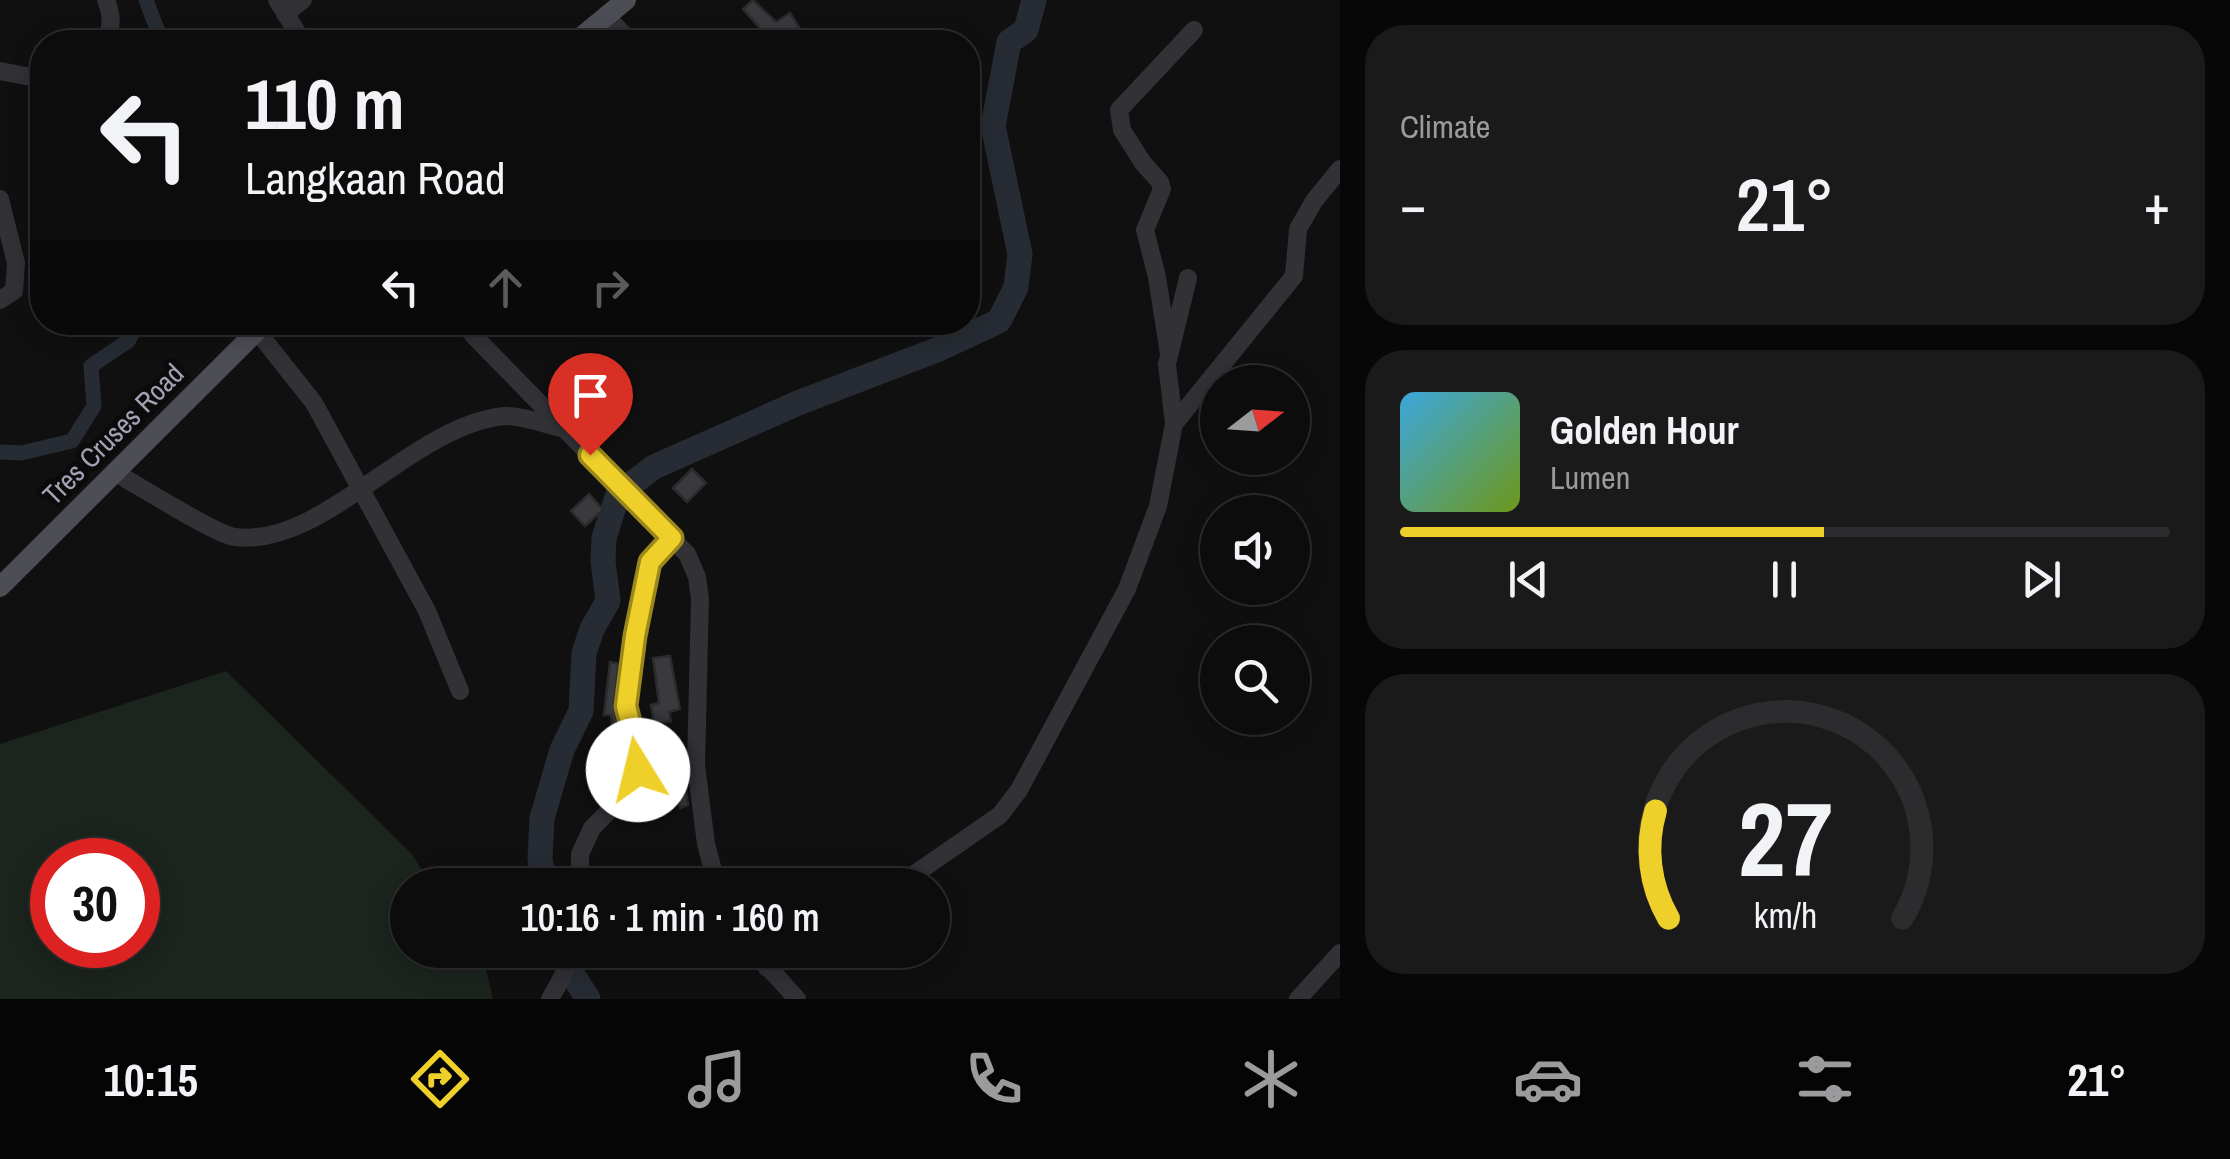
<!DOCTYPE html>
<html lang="en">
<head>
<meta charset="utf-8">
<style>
	:root { --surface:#0c0c0d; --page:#1a1a1b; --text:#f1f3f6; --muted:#9a9b9d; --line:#2c2c2e; --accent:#efd02b }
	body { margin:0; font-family:"Archivo Narrow",sans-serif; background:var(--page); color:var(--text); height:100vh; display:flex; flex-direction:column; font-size:38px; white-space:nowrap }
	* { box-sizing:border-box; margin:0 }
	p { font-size:32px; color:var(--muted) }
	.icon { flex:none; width:55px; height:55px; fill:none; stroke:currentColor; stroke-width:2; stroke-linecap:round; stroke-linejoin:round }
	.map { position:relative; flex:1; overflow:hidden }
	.side { display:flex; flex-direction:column; gap:25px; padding:25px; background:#070707; width:890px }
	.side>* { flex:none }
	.hud { position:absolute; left:30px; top:30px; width:950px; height:305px; border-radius:40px; box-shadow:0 5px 25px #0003,0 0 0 2px var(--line); background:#0c0c0d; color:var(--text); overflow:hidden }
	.needle { width:65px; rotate:73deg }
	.fabs { position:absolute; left:1200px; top:365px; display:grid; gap:20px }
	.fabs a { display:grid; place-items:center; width:110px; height:110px; border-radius:50%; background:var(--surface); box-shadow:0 5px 25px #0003,0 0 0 2px var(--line); font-size:50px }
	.speed { position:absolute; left:30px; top:838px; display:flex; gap:20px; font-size:50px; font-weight:700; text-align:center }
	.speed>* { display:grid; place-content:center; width:130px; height:130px; border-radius:50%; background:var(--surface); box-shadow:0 5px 25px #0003,0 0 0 2px var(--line); line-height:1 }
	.speed .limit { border:15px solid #d22; background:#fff; color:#111 }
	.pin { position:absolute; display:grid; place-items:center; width:85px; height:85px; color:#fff; margin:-102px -42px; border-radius:50% 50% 50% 0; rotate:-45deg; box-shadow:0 0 10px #0007 }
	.pin .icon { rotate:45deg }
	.me { position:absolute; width:110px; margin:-55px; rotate:351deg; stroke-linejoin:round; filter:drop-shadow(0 0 8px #0008) }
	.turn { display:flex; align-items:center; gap:35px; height:210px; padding:0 50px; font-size:45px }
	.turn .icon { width:130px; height:130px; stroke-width:2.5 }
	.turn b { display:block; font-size:70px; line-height:85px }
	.lanes { display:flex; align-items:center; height:95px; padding:0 50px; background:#0003; justify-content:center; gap:50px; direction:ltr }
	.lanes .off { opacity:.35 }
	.big { font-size:75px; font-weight:600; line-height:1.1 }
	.side .widget { flex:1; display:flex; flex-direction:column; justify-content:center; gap:15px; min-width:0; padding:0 35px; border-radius:40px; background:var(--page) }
	.side .dial { align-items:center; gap:0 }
	.dial svg { height:260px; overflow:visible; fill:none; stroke:var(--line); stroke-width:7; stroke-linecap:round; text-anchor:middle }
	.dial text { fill:var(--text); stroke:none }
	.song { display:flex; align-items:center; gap:30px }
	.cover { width:120px; height:120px; border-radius:15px; background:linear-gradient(135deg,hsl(200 70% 55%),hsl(80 70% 35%)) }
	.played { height:10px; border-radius:5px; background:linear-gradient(90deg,var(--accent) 55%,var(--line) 55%) }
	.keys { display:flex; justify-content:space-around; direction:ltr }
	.heat { display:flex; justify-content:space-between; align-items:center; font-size:55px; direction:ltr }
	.trip { position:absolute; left:390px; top:868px; width:560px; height:100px; border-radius:50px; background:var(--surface); box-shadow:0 5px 25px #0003,0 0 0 2px var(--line); font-weight:600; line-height:100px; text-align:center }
	.tab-bar { display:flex; height:160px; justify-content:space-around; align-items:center; background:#050505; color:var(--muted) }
	.tab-bar .icon { width:70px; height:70px }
	.tab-bar .current { color:var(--accent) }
	.tab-bar b { font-size:45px; color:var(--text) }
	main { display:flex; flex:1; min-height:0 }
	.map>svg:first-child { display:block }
</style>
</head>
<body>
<main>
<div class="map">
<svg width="1340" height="999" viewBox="0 0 1340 999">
	<rect width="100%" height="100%" fill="#101011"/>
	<path fill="#1c241e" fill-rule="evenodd" d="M226,671L411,853L432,885H408V950H474L486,969L493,999H0V744ZM52,860H138V945H52Z"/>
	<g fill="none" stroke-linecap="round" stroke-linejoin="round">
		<path stroke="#272c34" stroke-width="15" d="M146,0L162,42
			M0,452L21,453L72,441L94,406L91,366L128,341L140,322"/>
		<path stroke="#272c34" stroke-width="25" d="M545,885L540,859L542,818L562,750L581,711L584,653L592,629L608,601L603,561L604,538L618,494L654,467L798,403L939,349L999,321L1016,287L1020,254L993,126L1009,42L1026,30L1034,0
			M557,950L588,999"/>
	</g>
	<path fill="#3a3a3e" stroke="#2b2a2d" stroke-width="2.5" d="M753,0L776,22L790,13L799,27L775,42H757L766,35L743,9Z
		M692,469L706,483L687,502L673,488Z
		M589,494L603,510L585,526L571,511Z
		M670,656L680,709L669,712L671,721L654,724L651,705L659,703L653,658Z
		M610,662L619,664L614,705L622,744L614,745L611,715H604Z
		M680,749L688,805L680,808L667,752Z"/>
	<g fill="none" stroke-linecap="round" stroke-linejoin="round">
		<path stroke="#313136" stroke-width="18" d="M277,0L303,42
			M285,14L303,0
			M606,16L631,42
			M101,42C114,31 112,15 106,0
			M0,71L42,79
			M0,199L16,263L14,291L0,300
			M465,322L473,335L687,554L697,577L700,599L696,765L706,844L717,885
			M257,331L314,403L427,611L460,691
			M1169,354L1157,277L1145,230L1162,189L1160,182L1143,163L1122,130L1119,110L1194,30
			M1174,424L1167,364L1188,278
			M114,472C136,484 216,535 235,537C324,548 410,426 504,416C522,415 546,425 564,429
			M580,885V854L592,828L619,801L638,770V755L626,706L635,636L650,562L672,538
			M899,885L1000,815L1019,790L1127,589L1158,506L1174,424L1294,276L1298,229L1314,201L1340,169
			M753,950L797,999
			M767,968L796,950
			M550,999L564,974L571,950
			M1298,999L1340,953"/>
		<path stroke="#4d4d55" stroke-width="20" d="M575,42L626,0
			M0,587L266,322"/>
	</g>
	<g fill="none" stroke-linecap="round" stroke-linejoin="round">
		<defs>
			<path id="route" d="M590,455L672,538L650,562L635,636L626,706L638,754V770"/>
		</defs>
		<use href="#route" stroke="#9b871c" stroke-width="25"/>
		<use href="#route" stroke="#efd02b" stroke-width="18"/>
	</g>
	<g text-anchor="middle" stroke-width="10" stroke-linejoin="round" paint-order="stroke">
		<g font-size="28" fill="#a1a3b2" stroke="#0b0b0c">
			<text transform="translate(113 434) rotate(-45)" y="10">Tres Cruses Road</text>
		</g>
	</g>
</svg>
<div class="fabs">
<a><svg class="needle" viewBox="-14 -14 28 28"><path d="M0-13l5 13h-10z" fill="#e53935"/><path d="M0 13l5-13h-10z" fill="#9a9b9d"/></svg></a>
<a><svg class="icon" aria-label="sound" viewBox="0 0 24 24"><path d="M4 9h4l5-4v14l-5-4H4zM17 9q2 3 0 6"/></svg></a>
<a><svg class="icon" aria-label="search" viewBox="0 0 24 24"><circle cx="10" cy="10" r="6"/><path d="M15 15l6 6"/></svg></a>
</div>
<div class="speed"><div class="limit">30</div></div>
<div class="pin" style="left:590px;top:455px;background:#d93025"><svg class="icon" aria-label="arrive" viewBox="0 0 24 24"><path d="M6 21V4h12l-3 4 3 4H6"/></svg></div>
<svg class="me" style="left:638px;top:770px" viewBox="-20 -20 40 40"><circle r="19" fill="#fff"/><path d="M0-13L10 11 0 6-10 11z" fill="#efd02b"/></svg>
<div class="trip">10:16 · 1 min · 160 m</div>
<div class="hud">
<div class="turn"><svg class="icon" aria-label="left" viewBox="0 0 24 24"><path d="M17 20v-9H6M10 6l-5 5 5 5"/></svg><div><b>110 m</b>Langkaan Road</div></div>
<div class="lanes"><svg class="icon" aria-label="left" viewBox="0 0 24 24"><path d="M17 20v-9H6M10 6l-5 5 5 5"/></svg><svg class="icon off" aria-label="ahead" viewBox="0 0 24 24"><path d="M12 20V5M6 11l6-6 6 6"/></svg><svg class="icon off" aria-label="right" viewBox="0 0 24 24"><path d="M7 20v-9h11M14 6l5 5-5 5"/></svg></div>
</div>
</div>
<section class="side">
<div class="widget"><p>Climate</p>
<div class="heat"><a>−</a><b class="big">21°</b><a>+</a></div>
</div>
<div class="widget">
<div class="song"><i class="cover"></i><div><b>Golden Hour</b><p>Lumen</p></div></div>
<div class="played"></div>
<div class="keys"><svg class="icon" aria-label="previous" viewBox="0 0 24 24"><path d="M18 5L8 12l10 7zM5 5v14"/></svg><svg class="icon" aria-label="pause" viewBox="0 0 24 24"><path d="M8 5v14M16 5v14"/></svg><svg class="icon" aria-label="next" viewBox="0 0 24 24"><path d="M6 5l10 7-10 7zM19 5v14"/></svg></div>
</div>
<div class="widget dial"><svg viewBox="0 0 100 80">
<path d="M14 69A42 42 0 1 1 86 69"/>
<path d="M14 69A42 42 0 0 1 10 36" stroke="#efd02b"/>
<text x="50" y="56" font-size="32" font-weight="700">27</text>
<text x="50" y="72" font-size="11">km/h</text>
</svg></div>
</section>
</main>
<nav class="tab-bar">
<b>10:15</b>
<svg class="icon current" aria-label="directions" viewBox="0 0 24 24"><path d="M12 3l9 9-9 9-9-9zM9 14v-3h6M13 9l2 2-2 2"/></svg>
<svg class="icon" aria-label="music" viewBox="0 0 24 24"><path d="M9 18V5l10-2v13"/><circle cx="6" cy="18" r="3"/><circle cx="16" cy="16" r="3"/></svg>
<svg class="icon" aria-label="phone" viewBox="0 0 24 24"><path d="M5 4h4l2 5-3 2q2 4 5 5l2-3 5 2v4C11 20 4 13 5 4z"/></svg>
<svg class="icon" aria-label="climate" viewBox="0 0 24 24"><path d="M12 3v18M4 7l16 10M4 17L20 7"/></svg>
<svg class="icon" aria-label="car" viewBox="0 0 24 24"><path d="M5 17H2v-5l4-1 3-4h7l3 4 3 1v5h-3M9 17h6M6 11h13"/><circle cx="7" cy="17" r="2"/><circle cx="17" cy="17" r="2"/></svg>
<svg class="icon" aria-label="filters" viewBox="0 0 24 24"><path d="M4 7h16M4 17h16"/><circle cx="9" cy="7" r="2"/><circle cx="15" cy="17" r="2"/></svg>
<b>21°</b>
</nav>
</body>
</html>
